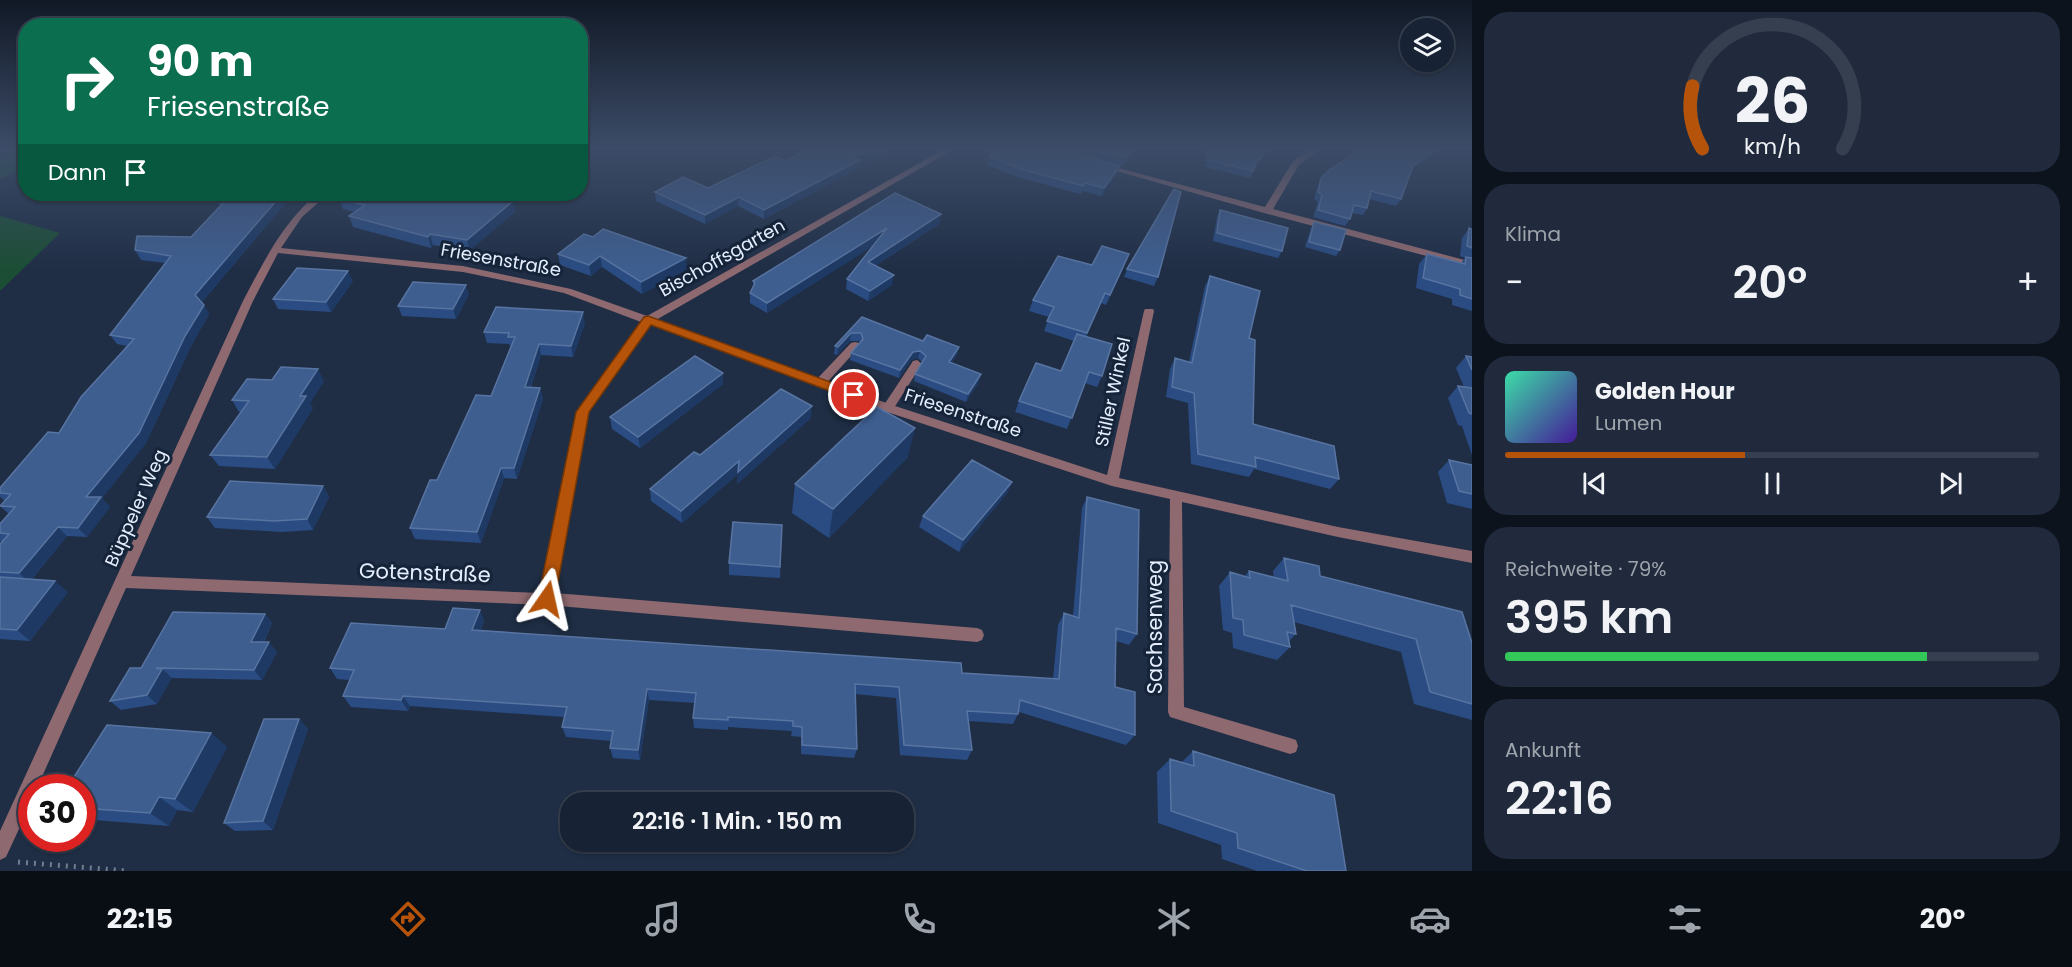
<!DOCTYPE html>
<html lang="de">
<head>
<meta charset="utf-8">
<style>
	:root { --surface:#172234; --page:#202a3c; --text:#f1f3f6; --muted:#9ea4ac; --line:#363f4f; --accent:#b45309 }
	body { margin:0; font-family:Poppins,sans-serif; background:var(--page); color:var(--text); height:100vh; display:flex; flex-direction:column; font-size:22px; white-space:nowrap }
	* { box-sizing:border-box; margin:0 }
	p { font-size:20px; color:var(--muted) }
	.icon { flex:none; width:33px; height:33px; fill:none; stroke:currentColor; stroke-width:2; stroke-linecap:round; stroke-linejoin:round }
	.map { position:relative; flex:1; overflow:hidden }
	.drawer { display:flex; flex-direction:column; gap:12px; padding:12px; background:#0d131d; width:600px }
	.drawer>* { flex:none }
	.banner { position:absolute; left:18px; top:18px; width:570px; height:183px; border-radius:24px; box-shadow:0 2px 4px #0004,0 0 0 2px var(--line); background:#0b6e4f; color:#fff; overflow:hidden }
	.fabs { position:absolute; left:1400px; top:18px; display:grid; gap:12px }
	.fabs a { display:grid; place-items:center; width:54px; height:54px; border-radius:50%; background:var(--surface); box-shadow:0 2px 4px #0004,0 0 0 2px var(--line); font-size:30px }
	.speed { position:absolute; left:18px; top:774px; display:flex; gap:12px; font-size:30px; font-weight:700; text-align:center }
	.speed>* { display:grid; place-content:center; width:78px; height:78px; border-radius:50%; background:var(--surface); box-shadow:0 2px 4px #0004,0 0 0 2px var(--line); line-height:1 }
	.speed .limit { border:9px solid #d22; background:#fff; color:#111 }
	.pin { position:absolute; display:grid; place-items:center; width:51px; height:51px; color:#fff; margin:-26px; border:3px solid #fff; border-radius:50%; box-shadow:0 2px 6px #0007 }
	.me { position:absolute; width:66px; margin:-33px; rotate:11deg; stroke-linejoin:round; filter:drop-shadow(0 0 4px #0008) }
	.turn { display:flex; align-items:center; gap:21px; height:126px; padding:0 30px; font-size:27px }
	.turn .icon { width:78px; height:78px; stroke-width:2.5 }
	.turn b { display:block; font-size:42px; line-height:51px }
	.then { display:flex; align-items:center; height:57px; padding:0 30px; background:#0003; gap:12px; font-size:22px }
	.big { font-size:45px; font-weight:600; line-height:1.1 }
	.drawer .card { flex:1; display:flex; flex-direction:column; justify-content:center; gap:9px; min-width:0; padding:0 21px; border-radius:24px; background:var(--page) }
	.drawer .dial { align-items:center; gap:0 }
	.dial svg { height:156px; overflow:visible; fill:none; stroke:var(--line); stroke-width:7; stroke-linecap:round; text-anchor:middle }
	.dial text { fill:var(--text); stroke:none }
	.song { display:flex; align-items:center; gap:18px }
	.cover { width:72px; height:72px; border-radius:9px; background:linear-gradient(135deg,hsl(160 70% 55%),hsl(260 70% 35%)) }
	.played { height:6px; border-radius:3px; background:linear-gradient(90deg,var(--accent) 45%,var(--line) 45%) }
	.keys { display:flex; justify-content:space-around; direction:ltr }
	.heat { display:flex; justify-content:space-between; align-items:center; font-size:33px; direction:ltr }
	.charge { height:9px; border-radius:4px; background:linear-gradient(90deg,#34c759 79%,var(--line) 0) }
	.trip { position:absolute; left:560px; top:792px; width:354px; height:60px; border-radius:24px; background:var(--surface); box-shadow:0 2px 4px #0004,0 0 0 2px var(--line); font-weight:600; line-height:60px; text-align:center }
	.dock { display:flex; height:96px; justify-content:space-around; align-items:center; background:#090e15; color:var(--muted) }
	.dock .icon { width:42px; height:42px }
	.dock .active { color:var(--accent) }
	.dock b { font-size:27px; color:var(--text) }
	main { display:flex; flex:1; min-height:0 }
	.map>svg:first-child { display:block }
</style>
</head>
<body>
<main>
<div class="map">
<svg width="1472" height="871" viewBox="0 0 1472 871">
	<rect width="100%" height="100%" fill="#1f2e45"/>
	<path fill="#1c4e35" d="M0,148H25V167L0,179Z
		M0,216L60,233L0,291Z"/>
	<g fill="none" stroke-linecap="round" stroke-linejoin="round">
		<path stroke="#707d91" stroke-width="5" stroke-dasharray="2 6" stroke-linecap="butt" d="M18,862L128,871"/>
		<path fill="#8e696f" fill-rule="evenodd" d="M855,342L859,343L860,345L859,347L824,386H816L814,383L816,380L851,343Z
			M917,360L922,364L892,411H884L882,408L884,405L913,361Z"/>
		<path fill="#8e696f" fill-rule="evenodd" d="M946,148H956L656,320L892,405L1107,475L1144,311L1145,309H1153L1154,311L1119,478L1338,527L1472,551V563L1338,537L1182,502L1184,707L1290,738L1296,740L1298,746L1296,752L1290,754L1170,717L1168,712L1170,499L1112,486L884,411L650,325L588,413L555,593L977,628L982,630L984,635L982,640L977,642L547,605L126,588L37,788H32V801L6,857L0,860V831L243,301C262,265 279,230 308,202L294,196L293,194H303L313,198L319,194H328L302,217L281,248L463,266L571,289L647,316ZM278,253L463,272L564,293L641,322L576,412L541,593L131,576L253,301Z
			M1313,148H1322L1299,165L1273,209L1472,262V268L1264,213L1099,166L1103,164L1265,207L1293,161Z"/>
	</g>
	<path fill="#2a4c82" d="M994,148H1136L1123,166L1099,160L1120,166L1117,174L1101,196L1083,191L1080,194L1018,177L987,165L990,151Z
		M1208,148L1268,151L1255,168L1250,178L1205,167L1207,162L1203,161Z
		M885,149L884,158L860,163L859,168L764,219L738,206L705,224L656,201L655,192L708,188L785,161Z
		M1411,171L1401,199L1396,206L1369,199L1367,208L1363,215L1351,213L1350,219L1345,226L1313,217L1318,202L1314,199L1318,185L1321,178Z
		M169,194H192L179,199Z
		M293,194L202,302L209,314L191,346L146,443L102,498L110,507L87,537L67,536L32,579L68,592L30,641L0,639V544L2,542L0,541V524L9,514L0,506L5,501L0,497V488L59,433L127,346L117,344L110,335L166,263L141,260L135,250L191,237L221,205L218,204L214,195Z
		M339,199L467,202L515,212L470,250L433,245L431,248L353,227L349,216L355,212L343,209Z
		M1220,210L1282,251L1278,258L1213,241L1217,217Z
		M941,214L939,224L875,266L892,285L868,301L846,289L847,279L874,245L767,313L750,303V293L753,289V281Z
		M1314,222L1340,250L1336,256L1305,247L1311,228Z
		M1469,228L1472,229V311L1452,305V299L1416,288L1419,264L1427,254L1461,263L1465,258L1460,256L1462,238Z
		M584,234L687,269L642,294L602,267L591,276L560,265L558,254Z
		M1125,264L1106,305L1101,303L1086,337L1102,376L1097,387L1085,383L1067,429L1015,412L1019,401L1061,371L1074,341L1044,331L1049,317L1029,311L1033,300L1092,265Z
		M1127,269L1158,277L1154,286L1124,277Z
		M1210,276L1249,338L1253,424L1339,479L1330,489L1254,469L1249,477L1191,464L1188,403L1166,397L1170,369L1175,358L1189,362L1205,286Z
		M353,281L331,312L278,309L273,299Z
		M469,294L456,319L402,316L398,306Z
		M862,317L923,341L959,347L957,354L951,363L979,382L966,402L914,381L915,374L922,362L918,358L911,360L899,378L850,360L851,353L860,342V341H850L837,355L834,354L835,346Z
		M585,323L573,357L541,355L531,387L540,388L543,399L517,479L504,478L481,543L415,539L410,528L437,480L491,396L511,348L509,344L487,343L484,332Z
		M1466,356L1472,357V455L1462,426L1458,425L1448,398L1458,386L1464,387L1456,368Z
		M723,373V384L640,448L612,429L610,417Z
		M272,380L324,381L310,403L313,408L275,469L219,466L210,455L241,412H239L232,400Z
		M811,418L737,484L738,474L682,523L651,501L650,489L700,455Z
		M908,457L829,538L792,513L795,484Z
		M1449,460L1472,465V509L1447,503L1438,472Z
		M1012,482L1007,493L959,552L919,527L923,516Z
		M323,486L329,497L313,530L282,532L215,528L207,517Z
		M1087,497L1137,634L1129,645L1116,641L1115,687L1135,735L1126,745L1019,712L1013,724L969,721L972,750L967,760L900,755L896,698L855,694L857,749L854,758L801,754V737L791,736L792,731L728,727V730L694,728L693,718L695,703L649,700L640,760L613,758L610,748L612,741L566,737L562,727L564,717L410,706L408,711L351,707L343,696L350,680L337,679L330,668L445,629L480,610L484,621L481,630L962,673L1053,679L1058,625L1064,613L1073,616L1082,508Z
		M782,525L780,578L729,575V563Z
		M1284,558L1320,576L1472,643V720L1414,704L1401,652L1294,622L1296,634L1289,641L1290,647L1277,660L1233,648L1232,633L1223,630L1219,586L1230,572L1245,576L1249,571L1274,578L1273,571Z
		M265,614L272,623L264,642L277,652L262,680L171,678L157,704L121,710L110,701L141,668Z
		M299,719L308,729L273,830L235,831L224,823Z
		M211,733L227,747L193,812L177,810L169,826L94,820L82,813V788Z
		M1193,751L1346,871H1257L1222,859L1221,845L1158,823L1157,772L1170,759L1181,763Z"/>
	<path fill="#1d3964" d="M1133,148H1136L1123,166L1126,158Z
		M1269,148H1274L1268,151L1253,170L1256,163Z
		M1439,148H1444L1408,173L1413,166Z
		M885,149L884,158L860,163L859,168L764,219V210L852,156Z
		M1120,166L1117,174L1101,196L1104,188Z
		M176,194H192L179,199Z
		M282,194H293L200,304L195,295Z
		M739,197L738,206L705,224V215Z
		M513,201L515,212L470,250L467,240Z
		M941,214L939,224L867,271L868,262Z
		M887,228L886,238L767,313V303Z
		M430,234L433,245L431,248L428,237Z
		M600,256L602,267L591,276L589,265Z
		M686,258L687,269L642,294L641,282Z
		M348,271L353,281L331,312L326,302Z
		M894,275L892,285L868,301L870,291Z
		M466,285L469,294L456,319L453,309Z
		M204,305L209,314L191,346L146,443L102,498L110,507L87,537L78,528L86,497Z
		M583,312L585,323L573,357L571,346Z
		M851,333L850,341L837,355L838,347Z
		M539,344L541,355L527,398L525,387Z
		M959,347L957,354L947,370L949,362Z
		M920,351L918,358L911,360L899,378L900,370L913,352Z
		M318,369L324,381L310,403L313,408L275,469L267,457L300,396Z
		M723,373V384L640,448L638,437Z
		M981,374L979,382L966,402L968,394Z
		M540,388L543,399L517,479L514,468Z
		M812,406L811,418L737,484L738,474L682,523L681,511L739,461Z
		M915,428L908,457L829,538L833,509Z
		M501,468L504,478L481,543L477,532Z
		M1012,482L1007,493L959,552L963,540Z
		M323,486L329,497L313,530L307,519Z
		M58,527L67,536L29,582L19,573Z
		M55,581L68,592L30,641L17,630Z
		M480,610L484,621L477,641L472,630Z
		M265,614L272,623L259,651L251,642Z
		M269,642L277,652L262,680L254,670Z
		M162,669L172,678L157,704L147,695Z
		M647,689L649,700L640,760L638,750Z
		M403,696L410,706L408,711L401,700Z
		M299,719L308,729L273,830L263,821Z
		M211,733L227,747L193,812L175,799Z
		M159,797L177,810L169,826L150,813Z"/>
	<path fill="#3e5e90" stroke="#5874a1" stroke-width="1.5" d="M810,148H884L885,149L852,156L860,160L764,210L739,197L705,215L655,192L683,177L708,188L775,156L785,161Z
		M994,148H1057L1120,166L1104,188L1085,183L1083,186L1021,169L989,156L994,153L990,151Z
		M1088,148H1133L1126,158Z
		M1208,148H1269L1256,163L1253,171L1208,160L1210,155L1206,154Z
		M1362,148H1439L1413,166L1401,199L1371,191L1367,208L1354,205L1350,219L1318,210L1322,195L1318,192L1321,178L1329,170Z
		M1174,189L1181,192L1158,277L1127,269Z
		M895,193L941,214L868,262L894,275L870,291L847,279L887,228L767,303L750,293L755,283L753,281Z
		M216,194H282L195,295L204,305L185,336L139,433L86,497H101L78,528L58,527L19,573L0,572V544L9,534L0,533V524L15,507L0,506L11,494L0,493V488L48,432L59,433L81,397L134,339L110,335L171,256L135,250L137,236L191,237L225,201L214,195Z
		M346,194H432L467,202L479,194H482L513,201L467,240L430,234L428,237L349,216L365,205L339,199Z
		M1220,210L1288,228L1282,251L1217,233Z
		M1314,222L1346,230L1340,250L1309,242Z
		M1469,228L1472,229V248L1467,246Z
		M603,229L686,258L641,282L600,256L589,265L558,254L584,234L593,237Z
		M1102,246L1129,254L1110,295L1105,293L1087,333L1047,321L1054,307L1033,300L1058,256L1092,265Z
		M1427,254L1465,264L1466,257L1472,258V299L1460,295V289L1423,278Z
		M297,268L348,271L326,302L273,299Z
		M1210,276L1260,291L1249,338L1255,340L1253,424L1334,446L1339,479L1255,457L1256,467L1198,454L1194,393L1172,387L1175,358L1192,363Z
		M413,282L466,285L453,309L398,306Z
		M496,307L583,312L571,346L539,344L525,387L540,388L514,468H501L477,532L410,528L430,480H437L476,395L491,396L515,337H508L509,333L484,332Z
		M862,317L923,341L927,335L959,347L949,362L981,374L968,394L915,374L926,356L920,351L913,352L900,370L851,353L863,339L861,333H851L838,347L835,346Z
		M1077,334L1112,344L1102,376L1089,372L1072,418L1019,401L1036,363L1061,371Z
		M695,356L723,373L638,437L610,417Z
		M1466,356L1472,357V370Z
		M281,367L318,369L300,396H306L267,457L210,455L249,401L232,400L247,379L272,380Z
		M1458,386L1472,388V414L1469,413Z
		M781,389L812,406L738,472L739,461L681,511L650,489L694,452L700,455Z
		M877,407L915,428L833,509L795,484Z
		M972,460L1012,482L963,540L923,516Z
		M1449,460L1472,465V494L1459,491Z
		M230,481L323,486L307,519L274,521L207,517Z
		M1087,497L1139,510L1137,634L1116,628L1115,687L1135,692V735L1020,700L1018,714L967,711L972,750L904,745L899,687L855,684L857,749L802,745V727L793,726V721L728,717V720L693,718L696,693L647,689L638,750L610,748L613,731L562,727L567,707L403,696L401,700L343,696L354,670L330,668L351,623L445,629L453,608L480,610L472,630L961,663L962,673L1059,679L1064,613L1079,618Z
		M733,522L782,525L780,567L729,563Z
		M1284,558L1319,566L1320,576L1462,612L1472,643V704L1430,692L1416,639L1291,605L1296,634L1287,632L1290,647L1244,635L1243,620L1233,618L1230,572L1250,578L1249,571L1288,581Z
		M0,577L55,581L17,630L0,629Z
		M173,612L265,614L251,642H269L254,670L156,668L162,669L147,695L110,701L130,668H141Z
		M264,719H299L263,821L224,823Z
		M107,725L211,733L175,799L159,797L150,813L82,808V788H67Z
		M1193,751L1334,795L1346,871H1307L1238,848L1237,833L1171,811L1170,759L1194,766Z"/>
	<linearGradient id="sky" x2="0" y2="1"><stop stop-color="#111926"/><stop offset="0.55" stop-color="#3c4c68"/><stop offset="1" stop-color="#3c4c68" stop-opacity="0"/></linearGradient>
	<rect width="1472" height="270" fill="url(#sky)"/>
	<path fill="#b45309" stroke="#753606" stroke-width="1.5" d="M648,316L858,392L860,395L854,400L849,398L651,325L589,412L555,599L552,604H541L538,599L576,412L644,317Z"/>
	<g text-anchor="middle" stroke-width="6" stroke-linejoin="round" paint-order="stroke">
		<g font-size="18" fill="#e4eefe" stroke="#16243a">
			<text transform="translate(722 258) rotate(-29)" y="6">Bischoffsgarten</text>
			<text transform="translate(501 260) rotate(10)" y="6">Friesenstraße</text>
			<text transform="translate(1113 392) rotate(-78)" y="6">Stiller Winkel</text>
			<text transform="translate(963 413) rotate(18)" y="6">Friesenstraße</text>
			<text transform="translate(136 508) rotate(-66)" y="6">Büppeler Weg</text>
		</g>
		<g font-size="21" fill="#e4eefe" stroke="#16243a">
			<text transform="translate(425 573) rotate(2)" y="7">Gotenstraße</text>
			<text transform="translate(1155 627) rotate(-90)" y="7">Sachsenweg</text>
		</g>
	</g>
</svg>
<div class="fabs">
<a><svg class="icon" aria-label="layers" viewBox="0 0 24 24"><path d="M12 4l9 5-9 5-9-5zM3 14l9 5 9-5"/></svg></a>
</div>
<div class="speed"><div class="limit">30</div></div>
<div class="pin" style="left:854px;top:395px;background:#d93025"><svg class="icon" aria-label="arrive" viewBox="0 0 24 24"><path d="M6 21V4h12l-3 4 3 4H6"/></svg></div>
<svg class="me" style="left:547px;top:599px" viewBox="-20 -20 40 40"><path d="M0-17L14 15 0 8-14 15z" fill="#b45309" stroke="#fff" stroke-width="4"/></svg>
<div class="trip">22:16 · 1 Min. · 150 m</div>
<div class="banner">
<div class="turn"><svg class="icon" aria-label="right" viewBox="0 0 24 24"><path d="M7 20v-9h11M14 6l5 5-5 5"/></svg><div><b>90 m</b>Friesenstraße</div></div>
<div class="then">Dann<svg class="icon" aria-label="arrive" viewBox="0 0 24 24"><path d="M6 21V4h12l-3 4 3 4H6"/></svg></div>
</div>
</div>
<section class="drawer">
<div class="card dial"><svg viewBox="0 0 100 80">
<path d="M14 69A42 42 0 1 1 86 69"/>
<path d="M14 69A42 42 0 0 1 9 37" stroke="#b45309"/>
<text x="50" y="56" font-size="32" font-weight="700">26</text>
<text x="50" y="72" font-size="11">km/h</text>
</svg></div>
<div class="card"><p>Klima</p>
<div class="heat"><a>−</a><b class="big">20°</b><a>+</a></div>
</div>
<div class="card">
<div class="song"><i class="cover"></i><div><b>Golden Hour</b><p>Lumen</p></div></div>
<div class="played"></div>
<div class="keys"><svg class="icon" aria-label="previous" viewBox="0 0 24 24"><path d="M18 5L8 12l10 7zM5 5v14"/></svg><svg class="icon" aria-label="pause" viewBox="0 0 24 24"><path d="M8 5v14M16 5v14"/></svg><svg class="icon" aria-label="next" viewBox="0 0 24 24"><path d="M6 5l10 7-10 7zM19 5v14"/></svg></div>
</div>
<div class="card"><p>Reichweite · 79%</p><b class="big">395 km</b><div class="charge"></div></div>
<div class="card"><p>Ankunft</p><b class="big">22:16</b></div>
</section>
</main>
<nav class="dock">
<b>22:15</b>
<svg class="icon active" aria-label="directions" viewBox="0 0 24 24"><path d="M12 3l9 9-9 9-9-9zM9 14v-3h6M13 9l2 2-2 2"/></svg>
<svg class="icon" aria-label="music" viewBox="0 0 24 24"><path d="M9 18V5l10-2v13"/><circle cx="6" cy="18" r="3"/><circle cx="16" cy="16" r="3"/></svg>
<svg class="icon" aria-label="phone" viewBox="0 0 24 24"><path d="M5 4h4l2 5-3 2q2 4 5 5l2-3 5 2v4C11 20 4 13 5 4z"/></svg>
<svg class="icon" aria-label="climate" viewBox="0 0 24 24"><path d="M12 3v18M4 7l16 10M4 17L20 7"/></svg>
<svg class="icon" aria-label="car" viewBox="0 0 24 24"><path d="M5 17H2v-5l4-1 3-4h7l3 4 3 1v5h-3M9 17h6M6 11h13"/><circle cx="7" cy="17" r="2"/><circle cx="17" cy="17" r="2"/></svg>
<svg class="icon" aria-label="filters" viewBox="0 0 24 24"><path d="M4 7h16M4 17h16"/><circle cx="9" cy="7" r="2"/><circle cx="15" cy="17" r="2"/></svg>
<b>20°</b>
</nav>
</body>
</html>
